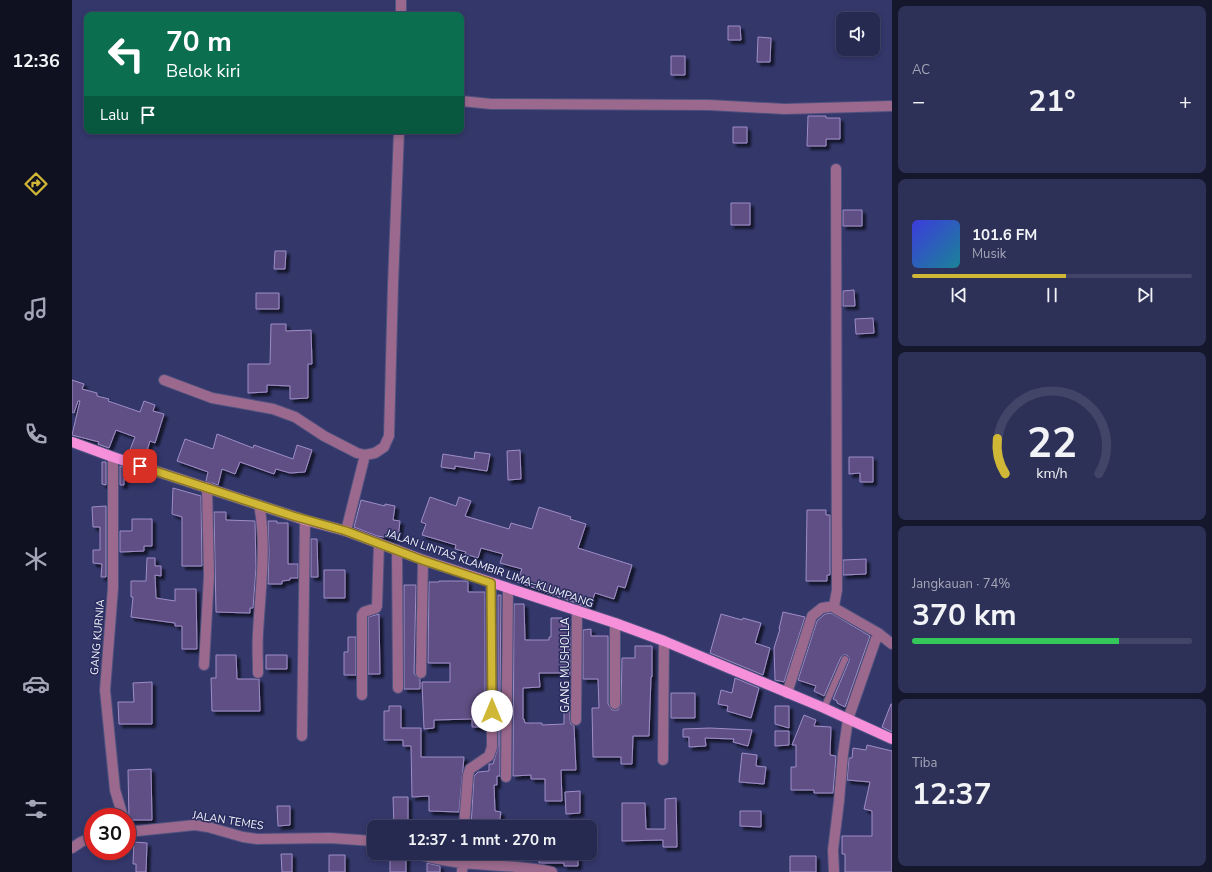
<!DOCTYPE html>
<html lang="id">
<head>
<meta charset="utf-8">
<style>
	:root { --surface:#262950; --page:#2e3157; --text:#f1f3f6; --muted:#a4a6b7; --line:#424567; --accent:#d1b736 }
	body { margin:0; font-family:"Nunito Sans",sans-serif; background:var(--page); color:var(--text); height:100vh; display:flex; flex-direction:column; font-size:15px; white-space:nowrap }
	* { box-sizing:border-box; margin:0 }
	p { font-size:13px; color:var(--muted) }
	.icon { flex:none; width:22px; height:22px; fill:none; stroke:currentColor; stroke-width:2; stroke-linecap:round; stroke-linejoin:round }
	.map { position:relative; flex:1; overflow:hidden }
	.panel { display:flex; flex-direction:column; gap:6px; padding:6px; background:#15172c; width:320px }
	.panel>* { flex:none }
	.hud { position:absolute; left:12px; top:12px; width:380px; height:122px; border-radius:8px; box-shadow:0 2px 6px #0003,0 0 0 1px var(--line); background:#0b6e4f; color:#fff; overflow:hidden }
	.buttons { position:absolute; left:764px; top:12px; display:grid; gap:8px }
	.buttons a { display:grid; place-items:center; width:44px; height:44px; border-radius:8px; background:var(--surface); box-shadow:0 2px 6px #0003,0 0 0 1px var(--line); font-size:20px }
	.speed { position:absolute; left:12px; top:808px; display:flex; gap:8px; font-size:20px; font-weight:700; text-align:center }
	.speed>* { display:grid; place-content:center; width:52px; height:52px; border-radius:50%; background:var(--surface); box-shadow:0 2px 6px #0003,0 0 0 1px var(--line); line-height:1 }
	.speed .limit { border:6px solid #d22; background:#fff; color:#111 }
	.pin { position:absolute; display:grid; place-items:center; width:34px; height:34px; color:#fff; margin:-17px; border-radius:8px; box-shadow:0 2px 6px #0006 }
	.me { position:absolute; width:44px; margin:-22px; rotate:0deg; stroke-linejoin:round; filter:drop-shadow(0 0 3px #0008) }
	.turn { display:flex; align-items:center; gap:14px; height:84px; padding:0 16px; font-size:18px }
	.turn .icon { width:52px; height:52px; stroke-width:2.5 }
	.turn b { display:block; font-size:28px; line-height:34px }
	.then { display:flex; align-items:center; height:38px; padding:0 16px; background:#0003; gap:8px; font-size:15px }
	.big { font-size:30px; font-weight:700; line-height:1.1 }
	.panel .card { flex:1; display:flex; flex-direction:column; justify-content:center; gap:6px; min-width:0; padding:0 14px; border-radius:8px; background:var(--page) }
	.panel .dial { align-items:center; gap:0 }
	.dial svg { height:104px; overflow:visible; fill:none; stroke:var(--line); stroke-width:7; stroke-linecap:round; text-anchor:middle }
	.dial text { fill:var(--text); stroke:none }
	.song { display:flex; align-items:center; gap:12px }
	.cover { width:48px; height:48px; border-radius:6px; background:linear-gradient(135deg,hsl(240 70% 55%),hsl(190 70% 35%)) }
	.played { height:4px; border-radius:2px; background:linear-gradient(90deg,var(--accent) 55%,var(--line) 55%) }
	.keys { display:flex; justify-content:space-around; direction:ltr }
	.heat { display:flex; justify-content:space-between; align-items:center; font-size:22px; direction:ltr }
	.charge { height:6px; border-radius:3px; background:linear-gradient(90deg,#34c759 74%,var(--line) 0) }
	.trip { position:absolute; left:295px; top:820px; width:230px; height:40px; border-radius:8px; background:var(--surface); box-shadow:0 2px 6px #0003,0 0 0 1px var(--line); font-weight:700; line-height:40px; text-align:center }
	main { display:flex; flex:1; min-height:0 }
	.tabs { display:flex; flex-direction:column; width:72px; justify-content:space-around; align-items:center; background:#0f1020; color:var(--muted) }
	.tabs .icon { width:28px; height:28px }
	.tabs .current { color:var(--accent) }
	.tabs b { font-size:18px; color:var(--text) }
	.map>svg:first-child { display:block }
</style>
</head>
<body>
<main>
<nav class="tabs">
<b>12:36</b>
<svg class="icon current" aria-label="directions" viewBox="0 0 24 24"><path d="M12 3l9 9-9 9-9-9zM9 14v-3h6M13 9l2 2-2 2"/></svg>
<svg class="icon" aria-label="music" viewBox="0 0 24 24"><path d="M9 18V5l10-2v13"/><circle cx="6" cy="18" r="3"/><circle cx="16" cy="16" r="3"/></svg>
<svg class="icon" aria-label="phone" viewBox="0 0 24 24"><path d="M5 4h4l2 5-3 2q2 4 5 5l2-3 5 2v4C11 20 4 13 5 4z"/></svg>
<svg class="icon" aria-label="climate" viewBox="0 0 24 24"><path d="M12 3v18M4 7l16 10M4 17L20 7"/></svg>
<svg class="icon" aria-label="car" viewBox="0 0 24 24"><path d="M5 17H2v-5l4-1 3-4h7l3 4 3 1v5h-3M9 17h6M6 11h13"/><circle cx="7" cy="17" r="2"/><circle cx="17" cy="17" r="2"/></svg>
<svg class="icon" aria-label="filters" viewBox="0 0 24 24"><path d="M4 7h16M4 17h16"/><circle cx="9" cy="7" r="2"/><circle cx="15" cy="17" r="2"/></svg>
</nav>
<div class="map">
<svg width="820" height="872" viewBox="0 0 820 872">
	<defs>
		<filter id="shadow"><feDropShadow dx="3.5" dy="3.5" stdDeviation="1" flood-color="#0009"/></filter>
	</defs>
	<rect width="100%" height="100%" fill="#33376a"/>
	<path fill="#604f84" stroke="#9e8dc7" filter="url(#shadow)" d="M656,26H668L669,40H656Z
		M686,37L699,38L698,62H685Z
		M599,56H613V75H599Z
		M736,116H754V118H768V139H754V146H735Z
		M661,127H675V143H661Z
		M659,203H678V225H659Z
		M771,210H790V226H771Z
		M203,251H214L213,269H202Z
		M782,290L783,306H771V291Z
		M184,293H207V309H184Z
		M801,318L802,333L784,334L783,319Z
		M199,324H214V331L239,330L240,364H236V398L218,399V386L195,385V392L176,393V364H198Z
		M0,380L12,384L10,389L25,393V396L37,399L36,401L68,412L72,401L83,405L81,411L92,414L83,443L78,441L72,460L56,455L63,437L44,430L37,448L26,444L27,442L0,435L8,401H6L2,413L0,412Z
		M145,434L181,448L182,445L221,459L225,445L240,450L233,472L218,473L204,469L202,474L168,462L163,474L150,469L146,485L134,481L136,472L105,461L113,439L141,449Z
		M448,450L449,479L436,480L435,451Z
		M403,452L418,454L415,471L383,466V469L369,467L371,454L402,459Z
		M777,457H801V482H788V473L777,474Z
		M30,462H34V485L30,484Z
		M48,466L56,469V479H52V485H48Z
		M101,488L129,496L130,566H110V517L100,514Z
		M358,497L384,506L387,497L399,501L393,516L437,529L439,523L460,529L467,507L499,517L498,519L514,524L506,548L560,565L553,588L546,586L542,599L523,593L518,608L445,582L450,569L428,563L431,554L409,548L406,558L393,554L394,552L383,549L384,545L350,535L354,524L349,522Z
		M289,500L313,506V504L323,506L321,520L328,521L326,539L305,536L282,527Z
		M34,506V577H29L30,564L21,563V550H28V527H21L20,507Z
		M735,510H754V515H758V575H755V581H734Z
		M142,512H154V520L183,521L184,568L181,608H178V613L144,612Z
		M60,519H80V546H72V551L48,552V531H60Z
		M196,521H205V523H216V564H226V578H218V580L210,581V584H196L197,552Z
		M239,539H245L246,577H239Z
		M75,558H83V566H89V576L83,575L84,598L103,601V589H124L125,649H110V626H103V623L59,617L61,597H59V581H74Z
		M794,559V574L771,575V560Z
		M252,570H273V598H252Z
		M367,581H394L396,582V592H413V727H400V719L362,720V728L352,729L350,682H378V663H356L357,582H367Z
		M332,585H344L342,673L344,676L348,679V689H332Z
		M426,595H429L428,692H426Z
		M442,604H452L453,640H477V637H479V618H490V626H498V676L492,675V673H467L468,687L451,688V719H452L453,723H470V725L492,724V704H498V720L499,724L502,726L504,770H489L490,801H473V779H459V775L441,776Z
		M711,612L733,617L712,682L703,680L702,648L708,629H707Z
		M759,613L798,636L773,707L765,703V701L761,699L777,661V658L775,655H772L769,657L752,696L742,691L744,686L726,680L745,621L753,614Z
		M307,614L308,674H296V617Z
		M649,614L670,620L671,618L689,623L683,643L698,648L691,675L638,653Z
		M519,629V636H536V704L540,710H546L549,704L550,658H563V646H580V677H579L577,736H561L560,764H549V757H521L520,708H527L526,679H511V630Z
		M276,637H284V675H272V652H276Z
		M144,655H164L165,679H187L188,711H140L139,678H144Z
		M194,655H215V669H194Z
		M663,678L687,688L679,718L655,711L656,706L646,704L649,690L660,693Z
		M80,682V724H47L46,702H62L61,683Z
		M599,693H623V718H599Z
		M819,704H820V732L810,727Z
		M317,706H329V728H349V757H392L387,812L357,811V796L340,797L339,746H331V740H312V711H317Z
		M703,706H717V728L703,724Z
		M732,715L744,720L742,726L759,727L758,755L764,756L761,793H742V790H719V767H724V745H720Z
		M426,718H428V776H425V785H422L423,811L429,812L427,824L423,823V827H399L402,776L406,772L417,771V764H421L426,747Z
		M638,728L680,730L676,746L661,742L662,739L633,738L634,746L617,747V737H611V729Z
		M703,731H717V745L703,746Z
		M795,745L820,751V872H773V854H770V836H800V811L792,809L798,782L775,780L777,758H780L781,748L794,750Z
		M670,753L685,755L684,766L694,767L692,784L667,782Z
		M79,769L80,820H57L56,770Z
		M508,791V813L494,814L493,792Z
		M321,797H336V827H322Z
		M604,798L605,847H591V840L550,841V803H573L574,829H593V799Z
		M205,806H218V825L206,826Z
		M668,811H689V827L668,826Z
		M62,842L75,843L74,872H64V864H61Z
		M318,853H334V872H318Z
		M468,853H506V866H492V863H467Z
		M209,854H220V872H210Z
		M257,855H273V872H257Z
		M718,856H744V872H718Z
		M355,863L368,866V872H355Z"/>
	<g fill="none" stroke-linecap="round" stroke-linejoin="round">
		<defs>
			<path id="lane" d="M752,708L773,659"/>
			<path id="street" d="M329,15V0
				M389,101L419,104L637,105L713,109L820,106
				M764,169L765,590L762,606L764,609L806,633L820,644
				M92,380L140,398L201,409L223,417L252,436L285,453L293,455L303,453L312,447L317,436L321,284L327,131
				M41,457V588L33,690L43,790L51,817
				M274,531L293,455
				M325,550L326,688
				M132,665L137,576L135,487
				M186,673C186,660 185,646 186,633C188,594 195,543 187,505
				M349,673L351,560
				M715,693L740,616L750,608L762,606
				M290,695V615L292,612L304,608L305,606L307,543
				M543,704V623
				M504,720L505,610
				M230,736L233,520
				M591,760L592,641
				M434,777L436,589
				M392,827L396,775L398,769L417,756L420,747L419,583
				M55,832L123,825L136,827L171,837L185,839L258,838L302,841
				M0,848L9,842L21,837
				M344,853C389,869 435,862 480,872
				M390,872L391,853
				M762,872L761,850L767,801L771,754L776,719L806,633"/>
			<path id="primary" d="M0,442L41,457L187,505L233,520L274,531L351,560L543,623L592,641L752,708L820,739"/>
		</defs>
		<use href="#lane" stroke="#4e517e" stroke-width="8"/>
		<use href="#street" stroke="#4e517e" stroke-width="12"/>
		<use href="#primary" stroke="#4e517e" stroke-width="12"/>
		<use href="#lane" stroke="#9b698d" stroke-width="6"/>
		<use href="#street" stroke="#9b698d" stroke-width="10"/>
		<use href="#primary" stroke="#f690db" stroke-width="10"/>
	</g>
	<g fill="none" stroke-linecap="round" stroke-linejoin="round">
		<defs>
			<path id="route" d="M68,466L221,516L274,531L350,560L419,583L420,711"/>
		</defs>
		<use href="#route" stroke="#887723" stroke-width="10"/>
		<use href="#route" stroke="#d1b736" stroke-width="7"/>
	</g>
	<g text-anchor="middle" stroke-width="3" stroke-linejoin="round" paint-order="stroke">
		<g font-size="11" fill="#f3f4fb" stroke="#292c5e">
			<text transform="translate(418 568) rotate(19)" y="4">JALAN LINTAS KLAMBIR LIMA–KLUMPANG</text>
			<text transform="translate(25 637) rotate(-85)" y="4">GANG KURNIA</text>
			<text transform="translate(493 665) rotate(-90)" y="4">GANG MUSHOLLA</text>
			<text transform="translate(156 820) rotate(9)" y="4">JALAN TEMES</text>
		</g>
	</g>
</svg>
<div class="buttons">
<a><svg class="icon" aria-label="sound" viewBox="0 0 24 24"><path d="M4 9h4l5-4v14l-5-4H4zM17 9q2 3 0 6"/></svg></a>
</div>
<div class="speed"><div class="limit">30</div></div>
<div class="pin" style="left:68px;top:466px;background:#d93025"><svg class="icon" aria-label="arrive" viewBox="0 0 24 24"><path d="M6 21V4h12l-3 4 3 4H6"/></svg></div>
<svg class="me" style="left:420px;top:711px" viewBox="-20 -20 40 40"><circle r="19" fill="#fff"/><path d="M0-13L10 11 0 6-10 11z" fill="#d1b736"/></svg>
<div class="trip">12:37 · 1 mnt · 270 m</div>
<div class="hud">
<div class="turn"><svg class="icon" aria-label="left" viewBox="0 0 24 24"><path d="M17 20v-9H6M10 6l-5 5 5 5"/></svg><div><b>70 m</b>Belok kiri</div></div>
<div class="then">Lalu<svg class="icon" aria-label="arrive" viewBox="0 0 24 24"><path d="M6 21V4h12l-3 4 3 4H6"/></svg></div>
</div>
</div>
<section class="panel">
<div class="card"><p>AC</p>
<div class="heat"><a>−</a><b class="big">21°</b><a>+</a></div>
</div>
<div class="card">
<div class="song"><i class="cover"></i><div><b>101.6 FM</b><p>Musik</p></div></div>
<div class="played"></div>
<div class="keys"><svg class="icon" aria-label="previous" viewBox="0 0 24 24"><path d="M18 5L8 12l10 7zM5 5v14"/></svg><svg class="icon" aria-label="pause" viewBox="0 0 24 24"><path d="M8 5v14M16 5v14"/></svg><svg class="icon" aria-label="next" viewBox="0 0 24 24"><path d="M6 5l10 7-10 7zM19 5v14"/></svg></div>
</div>
<div class="card dial"><svg viewBox="0 0 100 80">
<path d="M14 69A42 42 0 1 1 86 69"/>
<path d="M14 69A42 42 0 0 1 8 42" stroke="#d1b736"/>
<text x="50" y="56" font-size="32" font-weight="700">22</text>
<text x="50" y="72" font-size="11">km/h</text>
</svg></div>
<div class="card"><p>Jangkauan · 74%</p><b class="big">370 km</b><div class="charge"></div></div>
<div class="card"><p>Tiba</p><b class="big">12:37</b></div>
</section>
</main>
</body>
</html>
